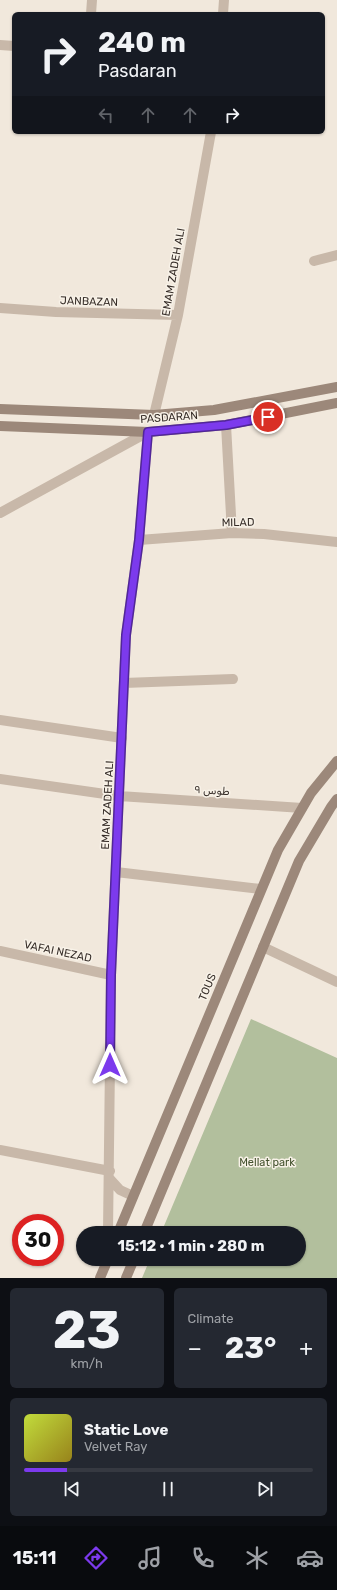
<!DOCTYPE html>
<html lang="en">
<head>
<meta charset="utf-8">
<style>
	:root { --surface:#171b24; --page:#242831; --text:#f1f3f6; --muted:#9ea1a6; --line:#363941; --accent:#7c3aed }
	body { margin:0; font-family:Rubik,"Noto Sans Arabic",sans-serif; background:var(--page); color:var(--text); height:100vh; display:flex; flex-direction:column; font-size:15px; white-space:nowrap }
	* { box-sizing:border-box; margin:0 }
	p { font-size:13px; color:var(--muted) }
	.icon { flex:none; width:22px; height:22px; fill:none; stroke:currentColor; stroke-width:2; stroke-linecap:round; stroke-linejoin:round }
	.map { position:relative; height:1278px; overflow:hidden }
	.sheet { display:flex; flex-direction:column; gap:10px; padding:10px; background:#0d0f14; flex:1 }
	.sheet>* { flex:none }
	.top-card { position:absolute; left:12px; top:12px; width:313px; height:122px; border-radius:6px; box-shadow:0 1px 3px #0004; background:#171b24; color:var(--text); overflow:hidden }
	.speed { position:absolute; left:12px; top:1214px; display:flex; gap:8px; font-size:20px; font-weight:700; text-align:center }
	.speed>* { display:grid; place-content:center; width:52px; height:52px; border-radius:50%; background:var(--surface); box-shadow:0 1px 3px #0004; line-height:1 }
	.speed .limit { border:6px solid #d22; background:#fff; color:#111 }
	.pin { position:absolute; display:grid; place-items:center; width:34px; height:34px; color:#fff; margin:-17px; border:2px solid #fff; border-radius:50%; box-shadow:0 1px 4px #0007 }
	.me { position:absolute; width:44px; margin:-22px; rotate:0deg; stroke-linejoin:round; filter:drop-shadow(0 0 3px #0008) }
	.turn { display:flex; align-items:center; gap:14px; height:84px; padding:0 20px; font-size:18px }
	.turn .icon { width:52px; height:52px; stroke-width:2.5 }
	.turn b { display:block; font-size:28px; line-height:34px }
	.lanes { display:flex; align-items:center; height:38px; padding:0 20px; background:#0003; justify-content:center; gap:20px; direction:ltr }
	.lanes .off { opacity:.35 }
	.big { font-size:30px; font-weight:700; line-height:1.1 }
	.sheet .tile { flex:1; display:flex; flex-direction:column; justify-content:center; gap:6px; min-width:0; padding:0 14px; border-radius:6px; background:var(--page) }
	.sheet .dial { align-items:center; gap:0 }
	.dial b { font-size:52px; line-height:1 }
	.song { display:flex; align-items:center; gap:12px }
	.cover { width:48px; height:48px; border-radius:6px; background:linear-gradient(135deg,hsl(70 70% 55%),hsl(50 70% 35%)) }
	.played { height:4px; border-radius:2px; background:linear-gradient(90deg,var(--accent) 15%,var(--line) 15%) }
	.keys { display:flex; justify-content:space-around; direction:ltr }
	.heat { display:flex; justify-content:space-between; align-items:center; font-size:22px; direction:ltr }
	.sheet .tiles { flex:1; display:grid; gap:10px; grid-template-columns:1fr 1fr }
	.tile:last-child { grid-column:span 2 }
	.trip { position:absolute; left:76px; top:1226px; width:230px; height:40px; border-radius:20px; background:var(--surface); box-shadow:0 1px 3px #0004; font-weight:700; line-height:40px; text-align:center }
	.dock { display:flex; height:64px; justify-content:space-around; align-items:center; background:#090b0e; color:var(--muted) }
	.dock .icon { width:28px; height:28px }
	.dock .on { color:var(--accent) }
	.dock b { font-size:18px; color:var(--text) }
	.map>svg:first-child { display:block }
</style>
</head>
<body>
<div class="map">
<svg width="337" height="1278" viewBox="0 0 337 1278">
	<rect width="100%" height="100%" fill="#f1e8dc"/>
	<path fill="#b2bf9d" d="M251,1019L337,1058V1278H142L150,1259H299V1233H161Z"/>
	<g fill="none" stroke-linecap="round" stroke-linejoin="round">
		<path stroke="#c8b8a9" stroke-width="10" d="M226,425L232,533
			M0,720L122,738"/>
		<path stroke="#c8b8a9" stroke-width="10" d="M91,14L92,0
			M223,14L224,0
			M0,45L14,46
			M314,261L337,255
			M0,308L56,312L178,315
			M154,415L178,315L211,132
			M0,513L148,432
			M139,540L232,533L264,534L337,542
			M124,683L233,679
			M0,779L119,796L302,808
			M116,872L261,889
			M263,947L337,982
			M0,951L111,975
			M0,1150L110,1171
			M110,1179L120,1190L133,1196
			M108,1233L111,975L126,635L139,540L148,432"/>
		<path stroke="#9c887a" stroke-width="10" d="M0,409L154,415L214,410L337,387
			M0,426L148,432L226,425L337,403
			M118,1233L278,850L311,793L337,761
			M144,1233L299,861L331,807L337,799
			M100,1278L108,1259
			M126,1278L134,1259"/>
	</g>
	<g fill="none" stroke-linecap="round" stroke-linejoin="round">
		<defs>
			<path id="route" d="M110,1065L111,975L126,635L139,540L148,432L226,425L268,417"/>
		</defs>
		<use href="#route" stroke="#51269a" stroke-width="10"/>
		<use href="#route" stroke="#7c3aed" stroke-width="7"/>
	</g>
	<g text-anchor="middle" stroke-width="3" stroke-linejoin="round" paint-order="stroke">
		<g font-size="11" fill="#362d28" stroke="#f8f2e8">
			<text transform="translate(173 272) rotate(-80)" y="4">EMAM ZADEH ALI</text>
			<text transform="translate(89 301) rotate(2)" y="4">JANBAZAN</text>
			<text transform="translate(169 417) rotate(-4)" y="4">PASDARAN</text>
			<text transform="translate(238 522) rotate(-1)" y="4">MILAD</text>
			<text transform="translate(212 790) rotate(4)" y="4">طوس ۹</text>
			<text transform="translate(107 805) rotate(-87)" y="4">EMAM ZADEH ALI</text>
			<text transform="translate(58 951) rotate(12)" y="4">VAFAI NEZAD</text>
			<text transform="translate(207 987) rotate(-67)" y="4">TOUS</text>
		</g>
		<g font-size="11" fill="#44522e" stroke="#f8f2e8">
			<text x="267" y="1166">Mellat park</text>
		</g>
	</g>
</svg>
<div class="speed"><div class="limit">30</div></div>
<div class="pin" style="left:268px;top:417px;background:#d93025"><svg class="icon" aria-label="arrive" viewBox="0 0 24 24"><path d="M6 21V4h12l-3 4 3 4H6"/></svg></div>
<svg class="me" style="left:110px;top:1065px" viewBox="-20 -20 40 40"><path d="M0-17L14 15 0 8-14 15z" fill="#7c3aed" stroke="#fff" stroke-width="4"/></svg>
<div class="trip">15:12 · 1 min · 280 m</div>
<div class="top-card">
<div class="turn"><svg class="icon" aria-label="right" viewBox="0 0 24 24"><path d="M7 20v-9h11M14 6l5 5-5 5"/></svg><div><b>240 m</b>Pasdaran</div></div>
<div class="lanes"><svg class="icon off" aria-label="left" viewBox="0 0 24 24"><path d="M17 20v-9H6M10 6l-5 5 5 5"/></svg><svg class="icon off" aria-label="ahead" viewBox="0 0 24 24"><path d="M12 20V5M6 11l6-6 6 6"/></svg><svg class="icon off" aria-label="ahead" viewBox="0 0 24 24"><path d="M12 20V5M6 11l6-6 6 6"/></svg><svg class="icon" aria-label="right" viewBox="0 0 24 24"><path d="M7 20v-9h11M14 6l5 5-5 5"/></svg></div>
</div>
</div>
<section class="sheet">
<div class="tiles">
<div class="tile dial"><b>23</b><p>km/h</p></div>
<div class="tile"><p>Climate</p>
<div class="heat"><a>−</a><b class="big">23°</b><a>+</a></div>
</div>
<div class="tile">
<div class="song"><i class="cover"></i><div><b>Static Love</b><p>Velvet Ray</p></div></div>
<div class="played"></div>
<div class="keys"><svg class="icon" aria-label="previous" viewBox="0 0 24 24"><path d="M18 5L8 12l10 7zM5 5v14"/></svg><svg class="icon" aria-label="pause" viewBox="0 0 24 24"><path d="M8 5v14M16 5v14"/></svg><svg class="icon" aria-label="next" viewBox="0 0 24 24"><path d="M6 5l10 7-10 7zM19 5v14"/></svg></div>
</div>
</div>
</section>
<nav class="dock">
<b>15:11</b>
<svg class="icon on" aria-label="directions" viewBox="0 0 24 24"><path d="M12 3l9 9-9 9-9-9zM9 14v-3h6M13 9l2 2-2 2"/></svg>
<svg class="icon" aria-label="music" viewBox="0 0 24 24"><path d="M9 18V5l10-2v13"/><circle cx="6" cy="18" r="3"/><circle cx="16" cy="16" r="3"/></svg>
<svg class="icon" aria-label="phone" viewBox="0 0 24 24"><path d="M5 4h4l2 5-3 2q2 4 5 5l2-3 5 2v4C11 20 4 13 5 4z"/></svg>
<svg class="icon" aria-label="climate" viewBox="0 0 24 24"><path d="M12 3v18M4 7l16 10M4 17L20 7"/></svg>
<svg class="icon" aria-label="car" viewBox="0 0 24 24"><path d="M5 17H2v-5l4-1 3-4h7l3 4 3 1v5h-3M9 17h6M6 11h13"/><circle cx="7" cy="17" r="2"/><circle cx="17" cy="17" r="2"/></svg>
</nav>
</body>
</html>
